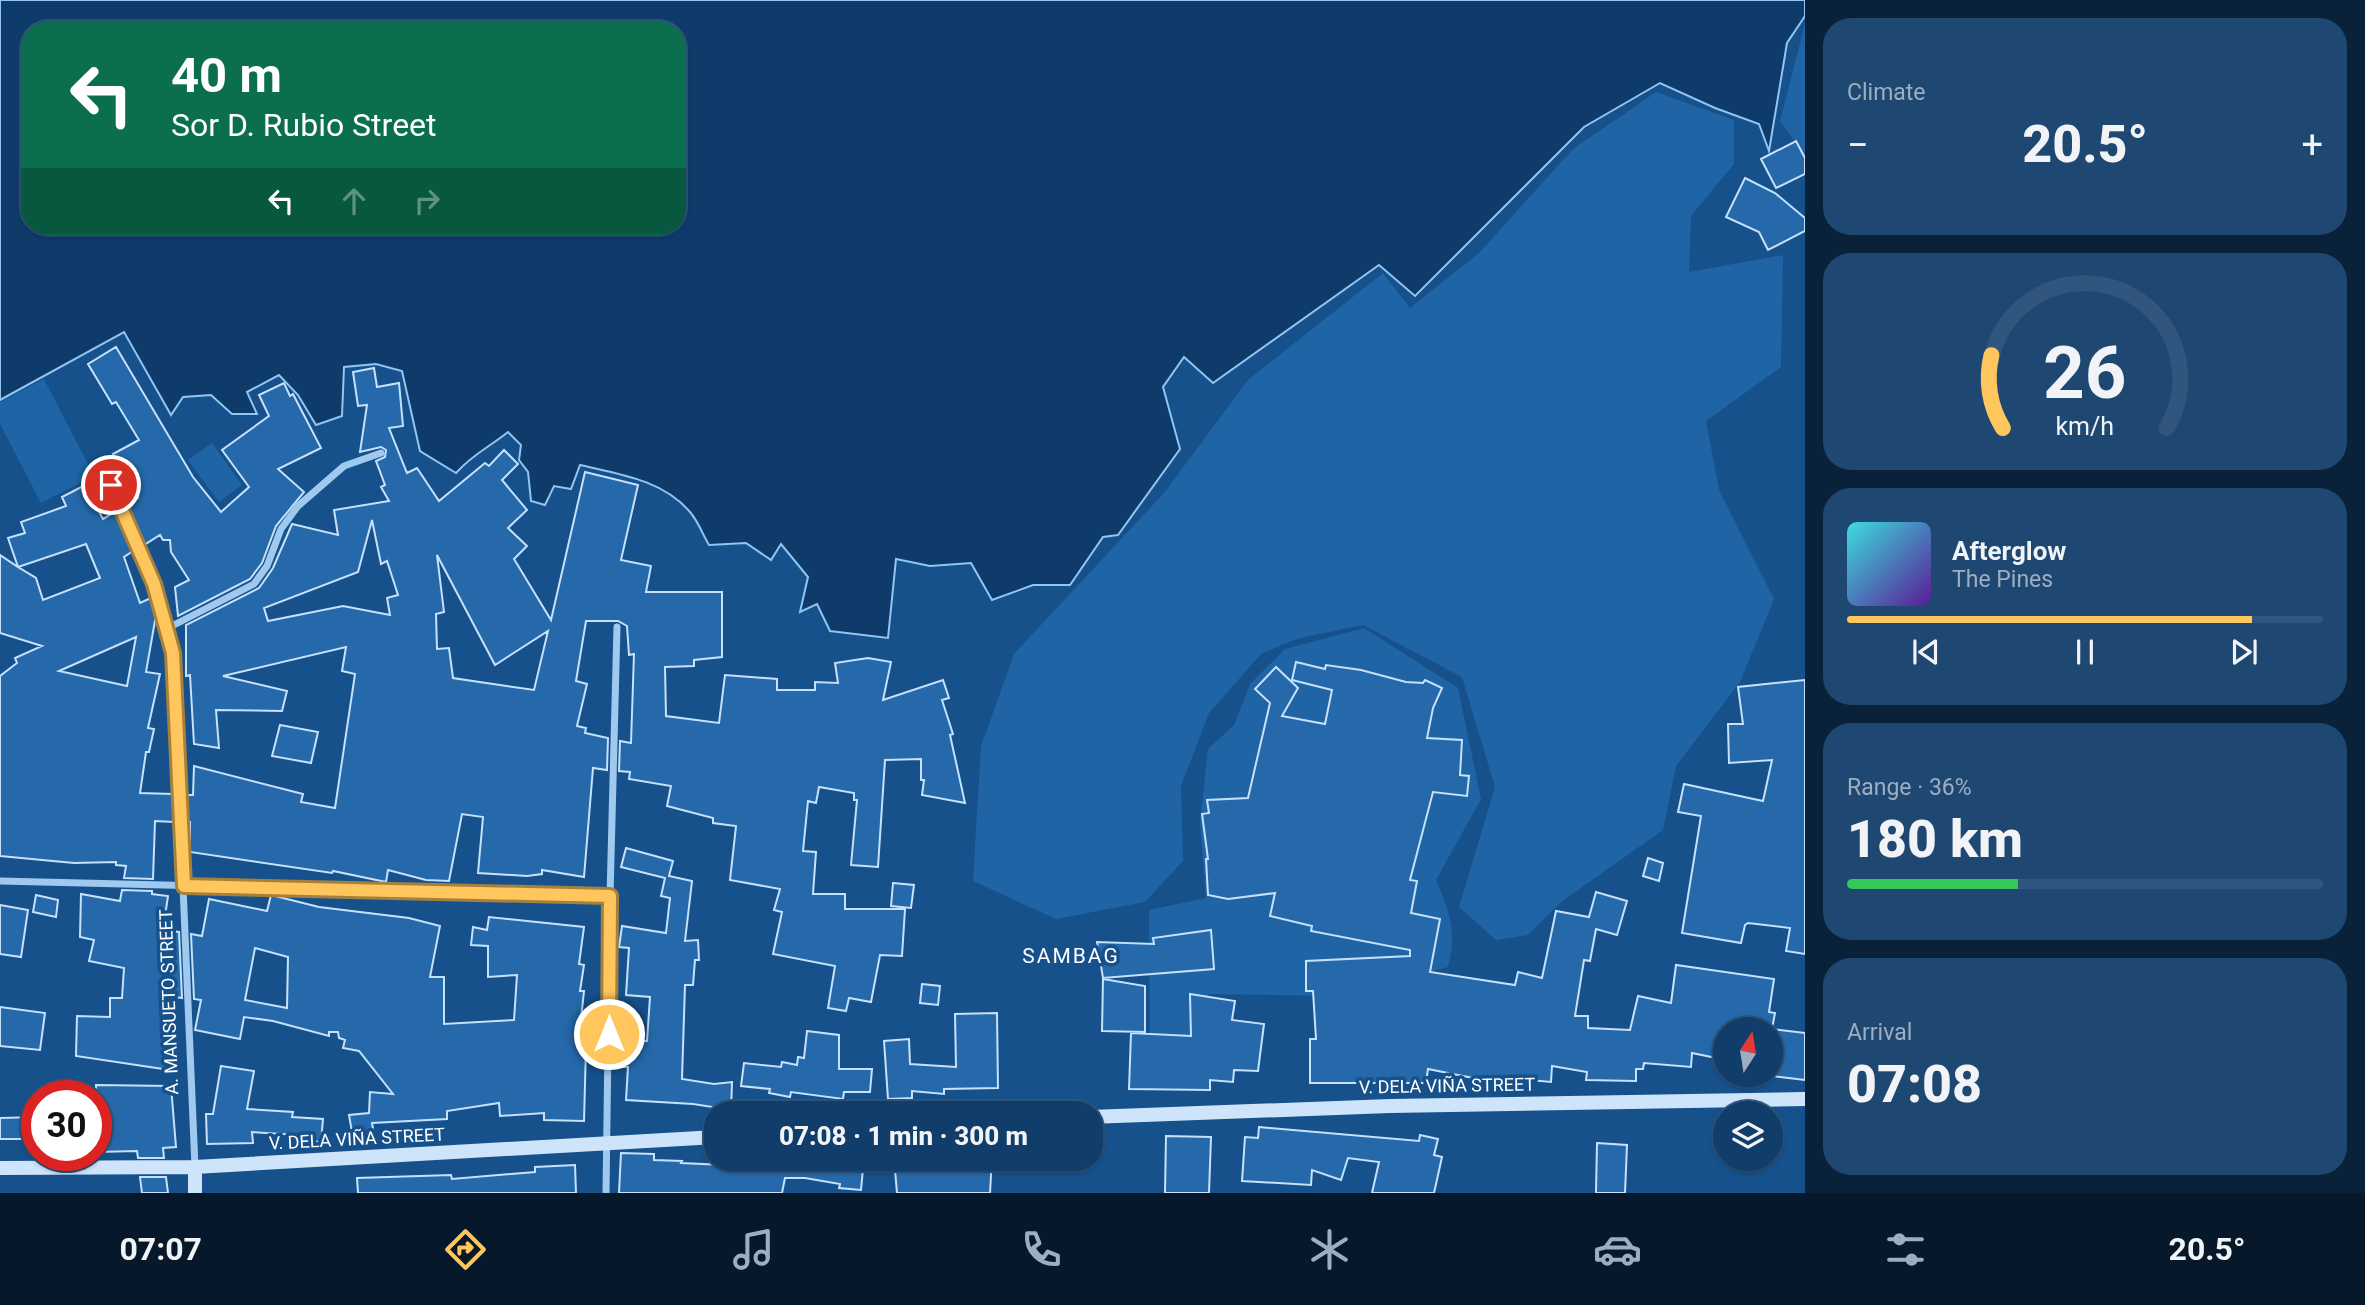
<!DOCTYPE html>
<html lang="en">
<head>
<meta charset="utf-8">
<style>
	:root { --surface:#103d69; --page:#1e4871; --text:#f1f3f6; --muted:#9caec0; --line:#30567d; --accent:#ffc65e }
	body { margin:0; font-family:Roboto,sans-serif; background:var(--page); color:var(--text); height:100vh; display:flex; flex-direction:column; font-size:26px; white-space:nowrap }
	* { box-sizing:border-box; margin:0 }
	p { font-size:23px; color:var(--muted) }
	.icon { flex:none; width:38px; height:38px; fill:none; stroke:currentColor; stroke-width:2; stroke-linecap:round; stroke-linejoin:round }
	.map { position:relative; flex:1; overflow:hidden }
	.side { display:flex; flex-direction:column; gap:18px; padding:18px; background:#09223a; width:560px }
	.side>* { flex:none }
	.guide { position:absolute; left:21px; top:21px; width:665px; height:214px; border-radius:28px; box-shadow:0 2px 5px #0004,0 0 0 2px var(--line); background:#0b6e4f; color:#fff; overflow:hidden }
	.needle { width:46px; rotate:12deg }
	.buttons { position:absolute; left:1713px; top:1017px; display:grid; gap:14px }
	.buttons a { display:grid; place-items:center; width:70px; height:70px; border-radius:50%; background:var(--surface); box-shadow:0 2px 5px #0004,0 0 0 2px var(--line); font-size:35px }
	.speed { position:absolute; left:21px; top:1080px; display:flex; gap:14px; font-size:35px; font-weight:700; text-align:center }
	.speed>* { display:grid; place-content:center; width:91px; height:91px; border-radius:50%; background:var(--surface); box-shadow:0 2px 5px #0004,0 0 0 2px var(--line); line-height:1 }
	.speed .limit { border:10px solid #d22; background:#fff; color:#111 }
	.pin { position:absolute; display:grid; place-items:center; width:60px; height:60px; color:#fff; margin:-30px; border:4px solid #fff; border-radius:50%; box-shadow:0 2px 7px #0007 }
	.me { position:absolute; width:77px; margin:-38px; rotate:0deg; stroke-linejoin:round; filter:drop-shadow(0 0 5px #0008) }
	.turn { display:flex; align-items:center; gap:24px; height:147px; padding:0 35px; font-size:32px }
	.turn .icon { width:91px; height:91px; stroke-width:2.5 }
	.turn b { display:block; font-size:49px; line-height:60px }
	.lanes { display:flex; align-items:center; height:66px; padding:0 35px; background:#0003; justify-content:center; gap:35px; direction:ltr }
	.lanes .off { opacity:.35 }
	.big { font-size:52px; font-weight:800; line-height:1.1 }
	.side .widget { flex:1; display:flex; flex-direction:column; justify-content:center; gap:10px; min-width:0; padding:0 24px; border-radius:28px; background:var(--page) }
	.side .dial { align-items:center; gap:0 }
	.dial svg { height:182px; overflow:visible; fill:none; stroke:var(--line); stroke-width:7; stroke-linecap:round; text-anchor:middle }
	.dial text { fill:var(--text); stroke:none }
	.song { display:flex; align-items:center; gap:21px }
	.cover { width:84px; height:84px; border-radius:10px; background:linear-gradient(135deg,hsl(180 70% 55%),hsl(270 70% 35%)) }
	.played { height:7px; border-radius:4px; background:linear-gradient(90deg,var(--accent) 85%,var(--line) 85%) }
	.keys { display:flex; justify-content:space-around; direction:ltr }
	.heat { display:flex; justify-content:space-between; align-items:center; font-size:38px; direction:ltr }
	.charge { height:10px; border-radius:5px; background:linear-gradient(90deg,#34c759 36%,var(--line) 0) }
	.trip { position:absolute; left:704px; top:1101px; width:399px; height:70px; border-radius:28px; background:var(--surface); box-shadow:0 2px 5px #0004,0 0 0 2px var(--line); font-weight:800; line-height:70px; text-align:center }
	.dock { display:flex; height:112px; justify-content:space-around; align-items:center; background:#06182a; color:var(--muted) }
	.dock .icon { width:49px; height:49px }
	.dock .current { color:var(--accent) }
	.dock b { font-size:32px; color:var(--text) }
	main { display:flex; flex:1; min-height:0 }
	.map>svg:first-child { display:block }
</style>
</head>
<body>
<main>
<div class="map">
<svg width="1805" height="1193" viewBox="0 0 1805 1193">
	<rect width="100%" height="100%" fill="#16518c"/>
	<path fill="#1f64a5" d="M1805,24V156L1780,121Z
		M1656,92L1734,120V164L1691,216L1689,272L1783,255L1781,367L1706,421L1719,490L1774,599L1740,682L1676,766L1663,830L1561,902L1528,935L1496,940L1459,907L1495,787L1462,677L1363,625L1300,638L1262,653L1209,713L1181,786L1183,861L1145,902L1056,919L973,881L981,746L1014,654L1164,493L1248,380L1383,273L1410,308L1479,253L1573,149Z
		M44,379L94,476L41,503L0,424V402Z
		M212,443L242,485L219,502L188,460Z
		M1364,628L1458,688L1481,799L1436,880C1450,911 1457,934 1448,967L1339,996L1209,994L1208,1071L1150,1076L1149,910L1206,898L1200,823L1208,749L1234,725L1250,684L1285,649Z"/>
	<path fill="#0e3b69" stroke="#92c5f2" stroke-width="2" fill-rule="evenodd" d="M0,0H1805V16L1787,43L1769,151L1759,124L1715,108L1660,83L1584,127L1415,296L1379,265L1213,383L1184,357L1163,387L1180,449L1118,535L1103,537L1070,585H1033L992,600L971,563L930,566L896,559L888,638L830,631L817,604L800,612L808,577L781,544L771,560L746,543L709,545C703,535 698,521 690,512C663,480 619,474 580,465L571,489L554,486L545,505L531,501L528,472L519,460L521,445L508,432C488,448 473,454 456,473L420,451L402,371L376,364L344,367L342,416L316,425L298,395L279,375L247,392L257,414H232L211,395L183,397L171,415L124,332L0,400ZM30,30H677V226H30Z"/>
	<path fill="#2569aa" stroke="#c6e1fb" stroke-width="2" fill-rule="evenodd" d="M1796,141L1805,158V174L1776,188L1761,159Z
		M1745,178L1775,193L1805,218V231L1768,250L1759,232L1726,217Z
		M116,347L193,477L221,512L249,487L222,450L269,416L259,395L284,383L290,396L293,394L321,448L278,469L304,492L276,526L262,563L250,579L178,616L175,587L189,580L171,552L170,540H163L160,535L144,545L126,505L138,498L113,454L139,440L116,402L112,404L88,364Z
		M374,368L377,387L399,383L403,426L389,428L407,473L417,468L439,501L485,463L489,466L504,450L518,464L502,480L527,510L508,528L527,546L514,559L551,620L585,472L638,485L621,560L651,566L646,592H722V657L694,660V666L665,667L666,716L719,723L725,675L777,679V690H815V682L838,683L835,663L868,658L891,662L883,700L943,680L949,698L942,700L953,734L950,735L965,803L922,795L924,780H921V759L885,760L878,867L851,865L857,800H854V793L819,787L816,803L808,801L803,851L816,852L813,894H845V909H905L902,956L880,955L871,1002L849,998L846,1011L828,1008L835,966L773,954L782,912L774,910L780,889L730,880L736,826L713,823V818L667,806L671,786L629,779L630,772L619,771L620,741L631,743L634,654L629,655L627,626L618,621H586L576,681L587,684L577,726L586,728L585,733L608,738L607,770L593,768L584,877L542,870V874L527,876L478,873L483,817L462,814L449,881L426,880L388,870L386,882L333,871L332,873L190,852V822H186L185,795H193L194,766L303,794L301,802L335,808L355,674L342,671L346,647L223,676L287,691L282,711L216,710L219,748L194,744L190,675L186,676V625L259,588L273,568L292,524L338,535L334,510L389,501L381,487L385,485L376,461L385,457L386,450L381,447L360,452L367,405L358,406L353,372ZM372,520L381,564L387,561L398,595L387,598L390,615L343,606L268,621L264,608L358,572ZM437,555L495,665L548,631L534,690L453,678L449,648L437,649L436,614L444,612Z
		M85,485L103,519L116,511L133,551L124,557L140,603L151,598L156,615L146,672L160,674L148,728L154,729L149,752H146L140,793L173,794L174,822L155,821L153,879L124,878L126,866L116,865V862L74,863L0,856V676L17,663L15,658L42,646L0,633V555L18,567L8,538L25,533L21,522L66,506L62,497ZM86,544L100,578L43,600L36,578L18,567ZM136,637L127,686L59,671Z
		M1296,662L1325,669L1326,665L1361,670L1406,682L1423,683L1425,680L1442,688L1433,708L1427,738L1462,740L1460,775L1469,776L1467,796L1433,792L1410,880L1417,881L1411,913L1440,919L1430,972L1515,985L1518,972L1542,978L1556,911L1589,917L1596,892L1627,901L1617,935L1596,929L1590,961L1584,960L1575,1016H1588V1028L1630,1030L1638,996L1671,1003L1676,965L1774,979L1769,1012L1775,1013L1772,1029L1805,1033V1080L1771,1076V1029H1726V1060L1692,1053L1691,1067L1644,1063L1643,1069H1636V1081L1586,1080L1587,1072L1552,1066L1551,1082L1489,1076L1488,1081L1428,1069L1426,1083H1310V1039H1316L1313,991H1306V961L1410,956V950L1311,931L1312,926L1270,916L1275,893L1228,899L1208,895L1206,859H1208L1202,814L1209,813L1207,800L1248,798L1270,703L1255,689L1276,667L1298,688L1282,716L1325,724L1332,690L1292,680Z
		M1805,680V954L1786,951L1790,928L1748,923L1745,925L1741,943L1682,933L1701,816L1678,812L1684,784L1763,801L1772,760L1729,763L1728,724H1743L1738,687Z
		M280,725L318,732L311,763L272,756Z
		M626,848L673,861L669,876L692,881L685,941L698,940L699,960H695L693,985H685L682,1079L714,1084L732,1082L731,1113H713V1107L693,1104L626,1100L628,1067H622L623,1040L647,1041L650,997L626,995L629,948L619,947L622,926L666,933L670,898L661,896L665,878L621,867Z
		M1648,858L1663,863L1659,881L1643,876Z
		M893,883L914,885L911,908L891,906Z
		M122,890L152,891V894L168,896L163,930L179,932L182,998L163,995L170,1070L76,1056L77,1016L110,1017V998H122L124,968L89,961L94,940L80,937L81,894L120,901Z
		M36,895L58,900L56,917L33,912Z
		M271,895L319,907L409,918L440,926L430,977H444V1024L514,1020L517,975L488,977V946L471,945L473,927L487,930L489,917L584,927L579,964L584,965L580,991H584L578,1047H586L584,1121L544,1120V1113L500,1116L499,1103L447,1111V1119L372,1123L374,1135L353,1138L349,1115L369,1113L370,1092L393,1094L359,1051L343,1048L345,1040L339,1038L338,1032H329V1036L273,1021L244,1017L240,1039L195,1030L201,1000L194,999L191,934L202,936L209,899L267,911ZM255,948L288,957L287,1008L245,1000Z
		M0,905L28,910L21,957L0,954Z
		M1211,930L1214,969L1103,978L1097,942L1154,944L1153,938Z
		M1103,979L1145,986V1032L1102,1031Z
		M922,984L940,986L938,1005L920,1003Z
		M1190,994L1235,1001L1232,1020L1264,1024L1258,1071L1234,1070L1233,1082L1210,1080V1090L1129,1089L1131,1033L1191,1036Z
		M0,1007L45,1013L40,1050L0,1046Z
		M997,1013L998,1088L944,1089V1094L912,1091V1098L888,1099L884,1041L909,1039L910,1064L956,1067L955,1014Z
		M807,1031L839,1035V1069H872L870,1092H844L843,1099L791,1092L790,1097L769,1093L770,1089L741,1086L744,1063L781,1067L782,1062L797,1065L798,1057L804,1058Z
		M221,1066L254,1071L247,1109L293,1112L292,1117L323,1119L321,1142L296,1140L297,1135L252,1132L253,1143L207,1144L206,1114H213Z
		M96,1085L171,1086L176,1147L163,1148L164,1158H138L137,1151L96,1152Z
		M37,1117V1139H0V1118Z
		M1259,1127L1419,1141L1420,1135L1438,1139L1434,1155L1442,1157L1434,1193H1372L1379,1162L1348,1158L1341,1180L1312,1170L1311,1185L1242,1181L1245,1137L1258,1138Z
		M1166,1136L1211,1137L1209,1193H1165Z
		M1597,1143L1627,1145L1625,1193H1596Z
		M621,1153L654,1154V1160L682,1161L681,1163L747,1166L748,1160L765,1162L766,1158H864L861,1190L839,1188L840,1184L805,1178H785L782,1193H619Z
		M894,1158H992L990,1193H897Z
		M575,1165L576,1193H358L357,1178L451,1175L452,1179L535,1172V1167Z
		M140,1177H166L168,1193H142Z"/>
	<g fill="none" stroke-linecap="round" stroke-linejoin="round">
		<path stroke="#a0c9ef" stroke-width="7" d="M111,485L154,584L173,653L195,1167
			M168,628L254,584L267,566L281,529L298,506L344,466L381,453
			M0,881L610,896
			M606,1193L610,896L617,627"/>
		<path stroke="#cee4fa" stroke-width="14" d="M1090,1117L1390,1106L1805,1099
			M195,1167V1193
			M0,1168L195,1167L716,1137"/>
	</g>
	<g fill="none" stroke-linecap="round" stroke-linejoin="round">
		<defs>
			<path id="route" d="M111,485L154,584L173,653L184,886L610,896L609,1034"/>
		</defs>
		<use href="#route" stroke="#a6813d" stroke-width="18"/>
		<use href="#route" stroke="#ffc65e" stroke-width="12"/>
	</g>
	<g text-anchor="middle" stroke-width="7" stroke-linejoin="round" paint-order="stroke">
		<g font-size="18" fill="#fff" stroke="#16518c">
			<text transform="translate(169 1002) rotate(-92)" y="6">A. MANSUETO STREET</text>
			<text transform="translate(1447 1086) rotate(-1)" y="6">V. DELA VIÑA STREET</text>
			<text transform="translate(357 1139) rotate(-3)" y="6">V. DELA VIÑA STREET</text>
		</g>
		<g font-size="21" letter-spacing="2" fill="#fff" stroke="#16518c">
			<text x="1071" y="963">SAMBAG</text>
		</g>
	</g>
</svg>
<div class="buttons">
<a><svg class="needle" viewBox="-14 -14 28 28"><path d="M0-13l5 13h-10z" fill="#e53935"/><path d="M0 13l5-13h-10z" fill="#9caec0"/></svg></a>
<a><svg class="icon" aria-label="layers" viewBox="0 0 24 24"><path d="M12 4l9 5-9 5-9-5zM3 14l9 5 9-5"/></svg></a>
</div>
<div class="speed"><div class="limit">30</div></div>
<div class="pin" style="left:111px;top:485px;background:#d93025"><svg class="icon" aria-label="arrive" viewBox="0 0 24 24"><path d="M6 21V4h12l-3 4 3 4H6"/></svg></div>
<svg class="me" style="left:609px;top:1034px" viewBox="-20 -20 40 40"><circle r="17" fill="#ffc65e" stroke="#fff" stroke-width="3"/><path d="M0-11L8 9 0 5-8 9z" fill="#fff"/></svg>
<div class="trip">07:08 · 1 min · 300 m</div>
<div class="guide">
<div class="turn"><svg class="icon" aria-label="left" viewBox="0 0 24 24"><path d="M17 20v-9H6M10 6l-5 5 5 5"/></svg><div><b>40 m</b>Sor D. Rubio Street</div></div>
<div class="lanes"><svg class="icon" aria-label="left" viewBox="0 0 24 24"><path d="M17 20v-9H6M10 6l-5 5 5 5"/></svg><svg class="icon off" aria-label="ahead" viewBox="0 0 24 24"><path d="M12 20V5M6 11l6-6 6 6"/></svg><svg class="icon off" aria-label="right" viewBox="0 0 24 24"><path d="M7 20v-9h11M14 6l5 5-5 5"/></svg></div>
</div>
</div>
<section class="side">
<div class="widget"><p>Climate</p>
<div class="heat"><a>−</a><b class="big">20.5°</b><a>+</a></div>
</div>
<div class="widget dial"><svg viewBox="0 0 100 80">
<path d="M14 69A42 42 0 1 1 86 69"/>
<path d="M14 69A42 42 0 0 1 9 37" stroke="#ffc65e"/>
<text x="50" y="56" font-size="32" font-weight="700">26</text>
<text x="50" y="72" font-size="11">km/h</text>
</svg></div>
<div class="widget">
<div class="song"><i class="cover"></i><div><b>Afterglow</b><p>The Pines</p></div></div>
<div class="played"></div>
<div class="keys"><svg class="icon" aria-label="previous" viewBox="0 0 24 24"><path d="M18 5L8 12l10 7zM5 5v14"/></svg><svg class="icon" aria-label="pause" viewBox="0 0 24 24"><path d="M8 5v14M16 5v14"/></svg><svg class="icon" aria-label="next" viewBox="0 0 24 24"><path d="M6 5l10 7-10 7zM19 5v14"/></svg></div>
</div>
<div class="widget"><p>Range · 36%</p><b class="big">180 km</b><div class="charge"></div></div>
<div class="widget"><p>Arrival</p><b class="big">07:08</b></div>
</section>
</main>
<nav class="dock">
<b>07:07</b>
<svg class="icon current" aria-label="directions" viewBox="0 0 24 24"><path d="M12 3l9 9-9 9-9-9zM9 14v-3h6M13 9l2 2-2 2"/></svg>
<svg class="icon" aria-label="music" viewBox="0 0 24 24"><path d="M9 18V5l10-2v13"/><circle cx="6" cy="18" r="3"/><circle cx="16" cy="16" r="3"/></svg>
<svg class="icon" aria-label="phone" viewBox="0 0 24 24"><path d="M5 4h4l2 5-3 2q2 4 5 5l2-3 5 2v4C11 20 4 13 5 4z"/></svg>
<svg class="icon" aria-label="climate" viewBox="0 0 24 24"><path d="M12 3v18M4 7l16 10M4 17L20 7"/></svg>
<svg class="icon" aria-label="car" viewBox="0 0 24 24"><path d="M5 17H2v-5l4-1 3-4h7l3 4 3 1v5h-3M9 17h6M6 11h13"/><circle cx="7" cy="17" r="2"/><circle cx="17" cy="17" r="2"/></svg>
<svg class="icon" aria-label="filters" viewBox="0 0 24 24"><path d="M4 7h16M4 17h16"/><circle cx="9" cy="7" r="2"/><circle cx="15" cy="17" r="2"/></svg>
<b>20.5°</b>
</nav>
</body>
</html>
